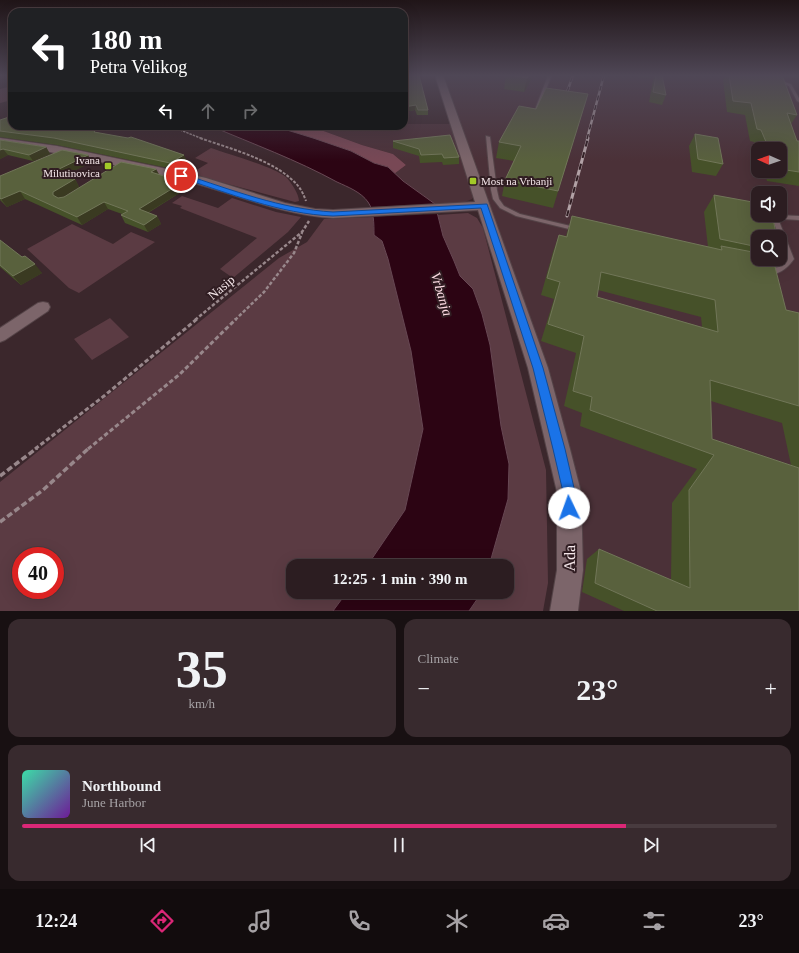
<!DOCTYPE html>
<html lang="en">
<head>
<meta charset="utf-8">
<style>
	:root { --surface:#2c1d21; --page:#382a2e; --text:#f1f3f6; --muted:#a6a2a5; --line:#483b3f; --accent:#db2777 }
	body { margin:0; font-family:Georgia,serif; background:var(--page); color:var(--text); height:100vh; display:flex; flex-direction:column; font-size:15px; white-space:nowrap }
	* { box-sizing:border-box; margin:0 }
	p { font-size:13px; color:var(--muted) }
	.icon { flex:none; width:22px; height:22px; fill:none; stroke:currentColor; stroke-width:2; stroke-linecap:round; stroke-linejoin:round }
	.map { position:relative; height:611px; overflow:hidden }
	.side { display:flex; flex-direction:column; gap:8px; padding:8px; background:#181012; flex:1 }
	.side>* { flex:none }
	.top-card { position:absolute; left:8px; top:8px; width:400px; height:122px; border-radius:12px; box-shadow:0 4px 16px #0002,0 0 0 1px var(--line); background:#202124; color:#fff; overflow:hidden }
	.needle { width:26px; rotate:272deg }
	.controls { position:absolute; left:751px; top:142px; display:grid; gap:8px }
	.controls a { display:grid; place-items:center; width:36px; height:36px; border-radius:8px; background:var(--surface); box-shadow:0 4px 16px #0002,0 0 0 1px var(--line); font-size:20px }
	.speed { position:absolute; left:12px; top:547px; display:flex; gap:8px; font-size:20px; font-weight:700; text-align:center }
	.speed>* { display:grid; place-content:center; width:52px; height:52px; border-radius:50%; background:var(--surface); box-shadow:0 4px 16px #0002,0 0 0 1px var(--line); line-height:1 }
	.speed .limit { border:6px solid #d22; background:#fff; color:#111 }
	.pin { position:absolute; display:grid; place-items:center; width:34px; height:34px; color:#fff; margin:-17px; border:2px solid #fff; border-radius:50%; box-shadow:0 1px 4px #0007 }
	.me { position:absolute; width:44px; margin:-22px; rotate:357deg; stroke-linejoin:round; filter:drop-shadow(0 0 3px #0008) }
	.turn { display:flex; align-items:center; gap:14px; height:84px; padding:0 16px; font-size:18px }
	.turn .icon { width:52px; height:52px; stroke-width:2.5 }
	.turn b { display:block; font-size:28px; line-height:34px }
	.lanes { display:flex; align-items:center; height:38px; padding:0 16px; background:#0003; justify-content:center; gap:20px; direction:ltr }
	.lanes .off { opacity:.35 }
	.big { font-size:30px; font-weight:800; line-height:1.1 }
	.side .card { flex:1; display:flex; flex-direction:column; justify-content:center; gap:6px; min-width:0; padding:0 14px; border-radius:12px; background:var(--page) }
	.side .dial { align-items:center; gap:0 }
	.dial b { font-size:52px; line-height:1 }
	.song { display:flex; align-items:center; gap:12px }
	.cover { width:48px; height:48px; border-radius:6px; background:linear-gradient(135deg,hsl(160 70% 55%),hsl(280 70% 35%)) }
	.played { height:4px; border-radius:2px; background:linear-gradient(90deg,var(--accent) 80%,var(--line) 80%) }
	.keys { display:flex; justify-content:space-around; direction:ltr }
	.heat { display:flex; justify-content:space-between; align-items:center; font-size:22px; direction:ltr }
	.side .tiles { flex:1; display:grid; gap:8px; grid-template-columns:1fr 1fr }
	.card:last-child { grid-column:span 2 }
	.trip { position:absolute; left:286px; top:559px; width:228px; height:40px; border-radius:12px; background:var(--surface); box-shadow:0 4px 16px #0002,0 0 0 1px var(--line); font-weight:800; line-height:40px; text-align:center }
	.tab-bar { display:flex; height:64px; justify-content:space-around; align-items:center; background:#120c0d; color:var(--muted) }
	.tab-bar .icon { width:28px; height:28px }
	.tab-bar .on { color:var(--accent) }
	.tab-bar b { font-size:18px; color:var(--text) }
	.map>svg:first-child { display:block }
</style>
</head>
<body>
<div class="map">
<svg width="799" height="611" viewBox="0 0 799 611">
	<rect width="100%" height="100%" fill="#3b272c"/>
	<path fill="#4b3138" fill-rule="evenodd" d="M439,75H799V611H564L569,492ZM758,149H780V171H758ZM758,193H780V215H758ZM758,237H780V259H758Z
		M404,124H452L474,196L472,199L465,202L435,204L394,174L406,165L393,154L362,145L310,126H404Z"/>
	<path fill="#5b3b43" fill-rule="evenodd" d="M12,86V100L0,103V89Z
		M211,148C228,154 274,167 286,177C291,182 299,194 299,201L295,202L190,174L208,163L195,158Z
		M182,196L218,208L232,198L276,212L301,217L288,232L233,278L220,269L257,238L180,208L182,206L172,203Z
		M468,213L477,218L483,228L546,470L548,583L543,611H469L482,592H507V566H489L508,499L509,464L501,426L490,345L482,314L473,289L460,276L454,261L443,236L438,215Z
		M373,217L374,235L382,241L388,259L411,351L423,429L405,510L367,566H293V592H347L333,611H0V482L279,258L307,242L324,219ZM21,556H55V590H21Z
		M72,224L113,244L131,232L155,242L79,293L69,288L27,249Z
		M110,318L129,337L92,360L74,339Z"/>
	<path fill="#784855" d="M274,126H310L362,145L393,154L406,165L394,174L388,167L374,163L351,151Z"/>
	<path fill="#2c0413" stroke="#684854" d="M211,126H274L313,138L351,151L374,163L388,167L403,181L435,204L443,236L454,261L460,276L473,289L482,314L490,345L501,426L509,464L508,499L489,566H367L405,510L423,429L411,351L388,259L382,241L374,235C374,224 374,210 368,202C361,192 348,187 337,182C297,160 253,144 211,126Z
		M347,592H482L469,611H333Z"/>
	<path fill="#3b272c" d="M437,204L440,214L371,217L368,207Z"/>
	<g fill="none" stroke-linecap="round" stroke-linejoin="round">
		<defs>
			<path id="service" d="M548,75H552L538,109L535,110Z
				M775,79L791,84L799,98V102L797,101L789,86L774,81Z
				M486,136L490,137L497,190L499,199L504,206L520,214L579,228V230L577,231L516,216L500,208L493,199L491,190Z
				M779,215L799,216V220L781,219L779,221L794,259C788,268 775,279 765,271L766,269L779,267L788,259L773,221L777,216Z"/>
			<path id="minor" d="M43,302L48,303L50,307L48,311L5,340L0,342V328L38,303Z"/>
			<path id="tertiary" d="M435,75H443L548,368L570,449L581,492L583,570L578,611H550L557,570V492L528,368L478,210L333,218C285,215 243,197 197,184C170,176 142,171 114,165C76,157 39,149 0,144V138L57,146L158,167L206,178L285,203L315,209L333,210L475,202Z"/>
		</defs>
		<use href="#service" stroke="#544347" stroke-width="2"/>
		<use href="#minor" stroke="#544347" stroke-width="2"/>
		<use href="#tertiary" stroke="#544347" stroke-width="2"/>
		<path stroke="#98878b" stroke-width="1.5" stroke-dasharray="2.5 1" stroke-linecap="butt" d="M170,126L203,139"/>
		<path stroke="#98878b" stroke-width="2" stroke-dasharray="3 1.5" stroke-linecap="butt" d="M200,138C231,149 278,161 299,187C302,191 304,196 306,201"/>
		<path stroke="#98878b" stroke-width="2.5" stroke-dasharray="3.5 2" stroke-linecap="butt" d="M195,320L302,232L309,221
			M235,320L264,292L294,253L302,233"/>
		<path stroke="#98878b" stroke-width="3" stroke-dasharray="4.5 2.5" stroke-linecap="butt" d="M35,449L104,396L197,319
			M88,449L180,374L236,319"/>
		<path stroke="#98878b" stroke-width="3.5" stroke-dasharray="6 3" stroke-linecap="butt" d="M0,476L37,448
			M0,522L43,490L89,448"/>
		<use href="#service" fill="#7c656a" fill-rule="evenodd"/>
		<use href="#minor" fill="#7c656a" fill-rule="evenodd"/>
		<use href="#tertiary" fill="#7c656a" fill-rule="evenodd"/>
		<defs>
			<path id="rail-far1" d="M564,101L573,75
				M587,139L604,75"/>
			<path id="rail" d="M567,216L588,138"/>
		</defs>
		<use href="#rail-far1" stroke="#b2a2a6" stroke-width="2.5"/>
		<use href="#rail" stroke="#b2a2a6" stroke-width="3"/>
		<use href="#rail-far1" stroke="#301d22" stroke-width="1.5" stroke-dasharray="5" stroke-linecap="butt"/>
		<use href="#rail" stroke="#301d22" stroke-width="2" stroke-dasharray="6" stroke-linecap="butt"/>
	</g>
	<path fill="#465129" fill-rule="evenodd" d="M405,75H419L428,110V115H417L415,110L404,112V80H406Z
		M506,75H534L524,92L504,89Z
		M638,75H650L649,79L638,77Z
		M654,75H662L666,95L662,105L649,102Z
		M725,75H799V79L782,77L797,115L791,124L797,141H799V186L767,181L764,171H780V149H758V153L754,142L750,141L745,115L727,112L723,80Z
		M588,94L553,208L502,196L505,180L514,161L496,158L499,142Z
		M0,120L12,126L97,132L187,161L173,169L57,145L0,137Z
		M695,134L723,164L716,176L692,172L689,146Z
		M0,140L46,147L50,154L33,161L8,155L0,159Z
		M393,141L459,157V164L443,165L442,162L420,163L419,156L393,148Z
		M92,162L65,175L75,179L79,187L62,197L159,175L186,189L148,213L157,216L161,224L148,232L125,223L121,215L122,214L108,209L82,225L25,199L7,207L0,200V176Z
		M714,195L758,237V259L786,310L799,313V611H624L582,592L587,559L599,549L671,580L672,503L697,469L580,426L582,413L564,406L576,353L541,341L554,299L541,295L553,252L559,235L566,236L572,216L708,247L704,212ZM598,290L701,317L702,327L597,297ZM711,401L782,423L791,465L712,439Z
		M0,240L42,273L21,285L0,267Z"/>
	<path fill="#3a3a21" d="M529,75H534L524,92L527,78Z
		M416,105L415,110L404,112V107Z
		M46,147L50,154L33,161L29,155Z
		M3,149L8,155L0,159V150Z
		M88,155L92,162L60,178L55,171Z
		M184,155L187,161L173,169L170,163Z
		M156,169L160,176L151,172Z
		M75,179L79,187L58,200L53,195V192Z
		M183,182L186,189L142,216L139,209Z
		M20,191L25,199L7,207L1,199Z
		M104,202L108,209L82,225L77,217Z
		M157,216L161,224L148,232L144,225Z
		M35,264L42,273L21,285L13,276Z"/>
	<path fill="#59613d" stroke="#717658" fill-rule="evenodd" d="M406,75H419L428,110H418L416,105L404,107V80H407Z
		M509,75H529L527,78Z
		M656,75H662L666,95L653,92Z
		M729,75H782L797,115L787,113L797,141H799V172L780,169V149H769L761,130L757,129L751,103L733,101Z
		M546,88L588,94L558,191L505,180L521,146L499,142L519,106L536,109Z
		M10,113L12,114V126H86L96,130L94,132L128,138L131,137L184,155L170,163L54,138L0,131V120L9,117Z
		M695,134L718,138L723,164L698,159Z
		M450,135L459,157L444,158L442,154L421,155L419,149L393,141Z
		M0,140L46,147L29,155L3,149L0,150Z
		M62,150L88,155L55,171L75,179L53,192V195L58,198L64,197L121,162L156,169L151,172L183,182L139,209L157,216L144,225L121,215L128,211L104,202L77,217L20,191L1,199L0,198V176Z
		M714,195L758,203V215H772L777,237H758V247L720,239Z
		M572,216L722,250L721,246L758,253V259H773L786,310L799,313V406L710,380L712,439L799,468V611H657L595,583L599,549L690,588L689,490L714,455L590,410L592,397L573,391L584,336L548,324L560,282L547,278L559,235L567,237ZM601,272L715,300L718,332L597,297Z
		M0,240L22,257L25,256L35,264L13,276L0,265Z"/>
	<linearGradient id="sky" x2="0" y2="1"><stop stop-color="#201518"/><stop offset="0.47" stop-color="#4f4756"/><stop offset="1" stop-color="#4f4756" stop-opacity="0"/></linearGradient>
	<rect width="799" height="161" fill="url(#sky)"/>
	<path fill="#1a73e8" stroke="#114b97" d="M178,174H183C232,190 281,209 333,212L487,204L543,368L565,449L575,492L576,508L574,512L569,514L564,512L563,508V492L553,449L533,368L481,208L333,216C280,214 229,193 178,177Z"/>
	<g fill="#a2c928" stroke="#301d22" stroke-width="1.5">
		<rect x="104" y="162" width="8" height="8" rx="2"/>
		<rect x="469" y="177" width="8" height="8" rx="2"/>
	</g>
	<g text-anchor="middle" stroke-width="4" stroke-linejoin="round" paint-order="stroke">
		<g font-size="11" fill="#f5e7ea" stroke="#301d22" text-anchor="end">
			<text x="100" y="164">Ivana<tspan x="100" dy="13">Milutinovica</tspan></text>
			<text x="481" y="185" text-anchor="start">Most na Vrbanji</text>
		</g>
		<g font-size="13" fill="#f5e7ea" stroke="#301d22">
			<text transform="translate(221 287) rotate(-40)" y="5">Nasip</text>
		</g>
		<g font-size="14" font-style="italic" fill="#fcdae2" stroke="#301d22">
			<text transform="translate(442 294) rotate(73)" y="5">Vrbanja</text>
		</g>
		<g font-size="16" fill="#f5e7ea" stroke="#301d22">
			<text transform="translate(569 558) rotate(-89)" y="6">Ada</text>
		</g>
	</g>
</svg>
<div class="controls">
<a><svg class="needle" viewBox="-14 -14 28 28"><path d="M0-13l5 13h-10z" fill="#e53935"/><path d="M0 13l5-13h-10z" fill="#a6a2a5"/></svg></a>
<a><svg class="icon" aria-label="sound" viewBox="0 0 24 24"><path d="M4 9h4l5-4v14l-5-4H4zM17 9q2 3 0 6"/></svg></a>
<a><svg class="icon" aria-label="search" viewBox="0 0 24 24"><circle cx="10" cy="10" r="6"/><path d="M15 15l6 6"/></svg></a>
</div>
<div class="speed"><div class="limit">40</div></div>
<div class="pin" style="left:181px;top:176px;background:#d93025"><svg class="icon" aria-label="arrive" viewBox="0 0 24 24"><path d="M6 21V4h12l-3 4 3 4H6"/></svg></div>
<svg class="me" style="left:569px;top:508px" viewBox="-20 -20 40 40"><circle r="19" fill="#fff"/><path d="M0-13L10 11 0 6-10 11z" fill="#1a73e8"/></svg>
<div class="trip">12:25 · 1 min · 390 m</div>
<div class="top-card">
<div class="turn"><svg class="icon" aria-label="left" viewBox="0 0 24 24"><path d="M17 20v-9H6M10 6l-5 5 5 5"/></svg><div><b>180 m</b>Petra Velikog</div></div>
<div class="lanes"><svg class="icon" aria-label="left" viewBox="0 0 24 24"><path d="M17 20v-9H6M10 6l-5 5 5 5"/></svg><svg class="icon off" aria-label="ahead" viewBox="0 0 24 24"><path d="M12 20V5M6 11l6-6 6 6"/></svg><svg class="icon off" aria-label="right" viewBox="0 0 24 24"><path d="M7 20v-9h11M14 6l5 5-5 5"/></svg></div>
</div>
</div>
<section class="side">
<div class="tiles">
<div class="card dial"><b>35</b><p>km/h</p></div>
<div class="card"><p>Climate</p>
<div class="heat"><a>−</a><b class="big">23°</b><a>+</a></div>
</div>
<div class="card">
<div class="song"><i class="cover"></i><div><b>Northbound</b><p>June Harbor</p></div></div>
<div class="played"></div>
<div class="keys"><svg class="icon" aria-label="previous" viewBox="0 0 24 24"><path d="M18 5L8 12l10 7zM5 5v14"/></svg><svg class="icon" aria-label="pause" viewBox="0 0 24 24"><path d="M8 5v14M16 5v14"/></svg><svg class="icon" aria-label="next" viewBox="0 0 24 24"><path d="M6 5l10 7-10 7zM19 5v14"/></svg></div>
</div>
</div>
</section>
<nav class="tab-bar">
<b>12:24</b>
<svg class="icon on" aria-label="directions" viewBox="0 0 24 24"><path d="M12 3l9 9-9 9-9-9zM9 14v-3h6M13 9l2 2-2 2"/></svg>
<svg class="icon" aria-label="music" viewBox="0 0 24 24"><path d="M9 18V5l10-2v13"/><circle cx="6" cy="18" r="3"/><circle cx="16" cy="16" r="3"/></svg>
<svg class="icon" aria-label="phone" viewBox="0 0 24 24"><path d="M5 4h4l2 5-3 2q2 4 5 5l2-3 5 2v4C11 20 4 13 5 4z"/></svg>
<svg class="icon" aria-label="climate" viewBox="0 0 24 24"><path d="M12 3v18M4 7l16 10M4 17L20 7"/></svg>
<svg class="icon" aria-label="car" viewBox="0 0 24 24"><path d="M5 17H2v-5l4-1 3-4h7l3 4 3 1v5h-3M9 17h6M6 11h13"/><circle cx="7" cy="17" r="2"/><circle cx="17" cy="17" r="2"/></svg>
<svg class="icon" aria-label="filters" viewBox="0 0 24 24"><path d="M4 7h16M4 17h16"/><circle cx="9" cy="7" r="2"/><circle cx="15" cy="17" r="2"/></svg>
<b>23°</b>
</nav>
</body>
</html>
